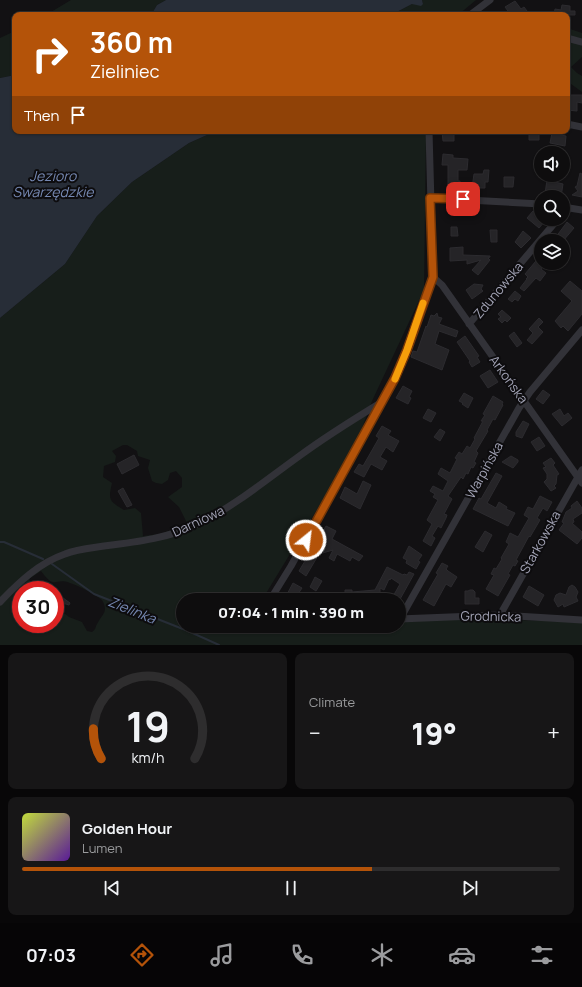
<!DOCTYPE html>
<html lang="en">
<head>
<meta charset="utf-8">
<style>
	:root { --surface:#0e0d0e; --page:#171617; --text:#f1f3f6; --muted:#9b9c9e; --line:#2e2d2e; --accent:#b45309 }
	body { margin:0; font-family:Manrope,sans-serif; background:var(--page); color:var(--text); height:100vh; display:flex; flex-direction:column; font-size:15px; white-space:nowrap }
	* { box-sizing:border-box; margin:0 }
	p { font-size:13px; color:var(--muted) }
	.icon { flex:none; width:22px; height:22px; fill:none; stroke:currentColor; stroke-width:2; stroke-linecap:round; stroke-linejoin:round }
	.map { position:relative; height:645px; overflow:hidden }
	.side { display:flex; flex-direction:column; gap:8px; padding:8px; background:#080708; flex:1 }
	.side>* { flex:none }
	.top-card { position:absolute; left:12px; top:12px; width:558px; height:122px; border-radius:8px; box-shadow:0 1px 3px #0004,0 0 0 1px var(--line); background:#b45309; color:#fff; overflow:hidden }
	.controls { position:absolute; left:534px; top:146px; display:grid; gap:8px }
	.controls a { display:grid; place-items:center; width:36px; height:36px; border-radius:50%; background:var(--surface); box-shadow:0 1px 3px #0004,0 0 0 1px var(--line); font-size:20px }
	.speed { position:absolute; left:12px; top:581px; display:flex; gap:8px; font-size:20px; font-weight:700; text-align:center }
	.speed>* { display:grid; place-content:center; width:52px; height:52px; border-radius:50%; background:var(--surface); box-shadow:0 1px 3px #0004,0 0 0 1px var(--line); line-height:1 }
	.speed .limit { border:6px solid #d22; background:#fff; color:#111 }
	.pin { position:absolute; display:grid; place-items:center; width:34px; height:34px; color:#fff; margin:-17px; border-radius:8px; box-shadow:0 2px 6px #0006 }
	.me { position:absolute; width:44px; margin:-22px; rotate:29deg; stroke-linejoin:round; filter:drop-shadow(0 0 3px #0008) }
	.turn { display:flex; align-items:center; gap:14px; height:84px; padding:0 12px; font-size:18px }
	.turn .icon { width:52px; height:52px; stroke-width:2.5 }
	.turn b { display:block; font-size:28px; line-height:34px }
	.then { display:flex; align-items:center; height:38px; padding:0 12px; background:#0003; gap:8px; font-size:15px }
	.big { font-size:30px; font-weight:800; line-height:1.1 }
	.side .widget { flex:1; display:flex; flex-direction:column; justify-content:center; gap:6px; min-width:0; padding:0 14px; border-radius:8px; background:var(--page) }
	.side .dial { align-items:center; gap:0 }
	.dial svg { height:104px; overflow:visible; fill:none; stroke:var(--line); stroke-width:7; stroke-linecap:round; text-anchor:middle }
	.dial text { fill:var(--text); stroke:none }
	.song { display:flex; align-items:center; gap:12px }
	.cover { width:48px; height:48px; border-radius:6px; background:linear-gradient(135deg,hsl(70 70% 55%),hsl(270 70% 35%)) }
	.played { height:4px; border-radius:2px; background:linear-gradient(90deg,var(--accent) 65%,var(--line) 65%) }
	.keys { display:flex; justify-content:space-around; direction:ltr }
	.heat { display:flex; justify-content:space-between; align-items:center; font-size:22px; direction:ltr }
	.side .tiles { flex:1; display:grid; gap:8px; grid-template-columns:1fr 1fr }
	.widget:last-child { grid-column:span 2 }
	.trip { position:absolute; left:176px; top:593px; width:230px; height:40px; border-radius:20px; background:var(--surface); box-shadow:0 1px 3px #0004,0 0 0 1px var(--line); font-weight:800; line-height:40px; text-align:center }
	.dock { display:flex; height:64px; justify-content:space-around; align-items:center; background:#060506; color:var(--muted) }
	.dock .icon { width:28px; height:28px }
	.dock .active { color:var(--accent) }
	.dock b { font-size:18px; color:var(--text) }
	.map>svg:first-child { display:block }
</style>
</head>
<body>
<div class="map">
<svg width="582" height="645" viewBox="0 0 582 645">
	<rect width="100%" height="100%" fill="#121113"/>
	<path fill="#171e1a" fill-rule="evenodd" d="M71,0H166L157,5L151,15H46Z
		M422,0H476L458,15H391L412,4H423Z
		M567,28L582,33V57L571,67L577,73L582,76V92L567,81Z
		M15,31V75L0,78V38Z
		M216,131H426L424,290L372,401L355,447L262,600H183V626H268L270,629L316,626H399V621L447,618L582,622V645H0V318L65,264L97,216L132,182L189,143ZM123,445H127L137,451L138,456L150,460L148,468L152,481L156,483L162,484L168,480L170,473L176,471L182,478V487L168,497L179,507L188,525L159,534L143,536L141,513L135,508L124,510C109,501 108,500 112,483L103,477L104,466L115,462L116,456L112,451ZM41,571C56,591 54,577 70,583C81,587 93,593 102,600C109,612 102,614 97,624C95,628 96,629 92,632L87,631L82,622L69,617L55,606V624H21V590H37L29,579Z"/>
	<path fill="#272d37" d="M166,0H422L423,4L421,6L412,4L391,15H151L157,5Z
		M15,75V131H216L189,143L132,182L97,216L65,264L0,318V78Z"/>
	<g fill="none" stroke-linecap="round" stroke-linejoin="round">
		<path stroke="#272d37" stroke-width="2" d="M0,542H4L43,559
			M52,564L94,594L188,631L219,645"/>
	</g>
	<path fill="#252427" stroke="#2c2b2f" d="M515,1L521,9L524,7L530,15H511L505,7Z
		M562,5L570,6V11H575V15H554L555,9L561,10Z
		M567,95H582V103L577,102V111L567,110Z
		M442,131H454V141H443Z
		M529,131H539V140H529Z
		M552,133L566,136L565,146L550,143Z
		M443,154L453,155V158L468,159L467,170H458V181H460V188L448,187V165H442Z
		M484,170H489L488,182H485V188H472L474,174H483Z
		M580,173L582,174V197L572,195L578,191L575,187L577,186Z
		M504,177H514L513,187H504Z
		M547,180L563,184L561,197L545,194Z
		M533,211L541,218V219L545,221L539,228L527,218Z
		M567,222L574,228L563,241H553Z
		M451,227H457L458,236H451Z
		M490,230H497V242H491Z
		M523,231L531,238L521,248L515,242Z
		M463,247V255L490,256V257L488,258L490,260L478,275L472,270L481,260L467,264V260L450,261V248Z
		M541,255V263H546L541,269L546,273L540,281L536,278L524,291L520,288L527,279H526L528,277L525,274Z
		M570,281L582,291V314L568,331L563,326L561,328L555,321L572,301L561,291Z
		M474,284L483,285L481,289L483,291L472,299L466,290Z
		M515,291L521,296L518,301L515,299L512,302L508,299Z
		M502,310L511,318L507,322L505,320L502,323L498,319L501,317L498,314Z
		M437,313L438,317L442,318L439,324L458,331L456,337L439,331L435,344L449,350L442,370L411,357L413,351L417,352L426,326L427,327L431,315L434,316Z
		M539,318L543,322L538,327L543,332L532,344L527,340L533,333L529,329Z
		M514,332L522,343L517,347L509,336Z
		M465,336L479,356L477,357L480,362L472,367L469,362L470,361L457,342Z
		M490,370L498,382L488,388L480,376Z
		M403,386L412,391L409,397L411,398L408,404L396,398Z
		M543,390L550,395L543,404L536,399Z
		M464,393L473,398L468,408L462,404L463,403L459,401Z
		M493,396L503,402L502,404L503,405L495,420L493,419L487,430L488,431L476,451L478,453L474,462L476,463L473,468L471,467L468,474L466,473L463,479L461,477L448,496L452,499L444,514L447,515L446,518L441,528L438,526L432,536L435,538L431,546L423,541L432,524L427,520L438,500L433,497L435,494L430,491L433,486L443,491L448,481L438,474L441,468L450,473L457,459L455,458L459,452L462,454L467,446L470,448L475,439L474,438L483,421H481L485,415L483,414Z
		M428,409L436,413L431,422L423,418Z
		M560,409L564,416L568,413L572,418L562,426L552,414Z
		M523,421L529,424L522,438L516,436V432Z
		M382,426L391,431L388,435L399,441L393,452L386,447L380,457L387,461L382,470L371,464L364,477L354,472L359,464L363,466L379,438L376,436Z
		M440,429L445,432L440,441L434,437Z
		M539,437L545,446L537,451L531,442Z
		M134,455L139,465L122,474L117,464Z
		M511,456L518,460V462L513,468L502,462Z
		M551,458L555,463L553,465L559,474L557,475L556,484L554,486L556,488L551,491L544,482L547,479V474L543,468L546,467L543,463Z
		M496,473L502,476L487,503L496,508L499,502L507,507L506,509L515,513L508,526L473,509L479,498L481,499Z
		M363,481L371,485L360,509L340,498L345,487L357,494Z
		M123,488L132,505L127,507L118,491Z
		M540,496L552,502L547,511L543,508L537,518L540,520L530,537L529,536L516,560L518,561L515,566L513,565L508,574L510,575L498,596L486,589L494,575L491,574L494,568L496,569L502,559L501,558L509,544L506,542L510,533L518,537L529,518L524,515L528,507L533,509Z
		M577,501L582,508V513L573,519L574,522L572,523L582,532V538L577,544L559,530L564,523L562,522L566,512L572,508L571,506Z
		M326,526L336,531L332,539L363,556L359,561L352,557L350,561L337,554L334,561L329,558L333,550L319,554L306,576L299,571Z
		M485,531L492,535L483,552L475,547Z
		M409,546L422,555L418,561L420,562L416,569L406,563L407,560L403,558Z
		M442,563L448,566L446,569L448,571L457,577L451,587L446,584L434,606L423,600L438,574L436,573Z
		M387,567L403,575L404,574L407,575L409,572L414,574L399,601L391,600L400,584L391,578L390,580L389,579L384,590L380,588V600H319V595H345V590H352V592L375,590Z
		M315,577L322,581L316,591L310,587Z
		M293,583L302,588L294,600H284Z
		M572,585L575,587L578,592L576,597L578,601L564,607L563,604L558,607L554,600L556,595L560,593L566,595L569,587Z
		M529,586L544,595L538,606L523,597Z
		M470,590H473L475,592V598H479V604H465V591H468Z
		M55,592L70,603L69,605L59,602L55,599Z"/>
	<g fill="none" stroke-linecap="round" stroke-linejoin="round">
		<path stroke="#323238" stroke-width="7" d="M470,15L490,0
			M567,38L582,42
			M567,124L582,127
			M430,198L541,204
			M563,207L582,210
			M433,277L442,285L582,483
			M469,324L558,219
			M270,600L291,566L395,377L407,351L433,277L429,131
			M0,602C19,582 39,563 65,554C77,549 91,548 104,546C137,542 170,538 200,523C236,505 266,480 298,457C325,437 354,419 382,402
			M500,615L582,470
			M399,619L500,615L582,620
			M400,619L519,408L530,392L582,330"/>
	</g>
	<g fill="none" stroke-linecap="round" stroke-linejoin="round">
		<defs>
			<path id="route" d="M306,540L395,378L407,350L433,277L430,198L463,199"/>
		</defs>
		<use href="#route" stroke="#753606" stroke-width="10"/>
		<use href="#route" stroke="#b45309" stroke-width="7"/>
		<path stroke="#f59e0b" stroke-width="7" d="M395,379L407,350L423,303"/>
	</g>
	<g text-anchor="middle" stroke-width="4" stroke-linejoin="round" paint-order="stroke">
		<g font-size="13" fill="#a2a3b5" stroke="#0d0c0e">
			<text transform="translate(498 290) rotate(-50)" y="5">Zdunowska</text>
			<text transform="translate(509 379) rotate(54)" y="5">Arkońska</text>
			<text transform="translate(484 470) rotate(-61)" y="5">Warpińska</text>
			<text transform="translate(198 521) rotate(-25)" y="5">Darniowa</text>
			<text transform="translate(540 542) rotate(-61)" y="5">Starkowska</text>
			<text transform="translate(491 616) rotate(1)" y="5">Grodnicka</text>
		</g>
		<g font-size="14" font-style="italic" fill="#7689b3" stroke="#0d0c0e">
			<text x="53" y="181">Jezioro<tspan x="53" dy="16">Swarzędzkie</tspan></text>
			<text transform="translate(132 610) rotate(22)" y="5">Zielinka</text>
		</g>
	</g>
</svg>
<div class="controls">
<a><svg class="icon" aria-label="sound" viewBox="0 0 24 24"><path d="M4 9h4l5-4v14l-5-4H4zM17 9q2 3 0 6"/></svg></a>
<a><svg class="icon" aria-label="search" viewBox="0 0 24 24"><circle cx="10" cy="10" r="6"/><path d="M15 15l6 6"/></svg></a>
<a><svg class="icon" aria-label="layers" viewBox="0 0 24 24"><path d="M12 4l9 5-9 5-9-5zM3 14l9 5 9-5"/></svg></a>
</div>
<div class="speed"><div class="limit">30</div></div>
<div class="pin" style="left:463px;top:199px;background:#d93025"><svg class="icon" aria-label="arrive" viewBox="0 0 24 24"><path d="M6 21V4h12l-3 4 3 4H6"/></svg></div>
<svg class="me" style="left:306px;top:540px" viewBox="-20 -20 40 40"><circle r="17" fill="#b45309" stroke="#fff" stroke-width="3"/><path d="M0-11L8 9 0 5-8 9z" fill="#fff"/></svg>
<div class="trip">07:04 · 1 min · 390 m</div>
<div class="top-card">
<div class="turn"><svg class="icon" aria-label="right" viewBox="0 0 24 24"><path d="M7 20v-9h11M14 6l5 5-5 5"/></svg><div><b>360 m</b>Zieliniec</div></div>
<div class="then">Then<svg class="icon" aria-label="arrive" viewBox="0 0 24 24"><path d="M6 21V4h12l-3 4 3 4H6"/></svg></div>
</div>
</div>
<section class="side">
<div class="tiles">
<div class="widget dial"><svg viewBox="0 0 100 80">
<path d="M14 69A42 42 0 1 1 86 69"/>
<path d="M14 69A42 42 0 0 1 8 46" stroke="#b45309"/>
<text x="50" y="56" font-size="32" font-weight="700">19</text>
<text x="50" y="72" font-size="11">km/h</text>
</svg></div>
<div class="widget"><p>Climate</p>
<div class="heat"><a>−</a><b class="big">19°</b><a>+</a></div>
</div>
<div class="widget">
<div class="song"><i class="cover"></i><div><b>Golden Hour</b><p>Lumen</p></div></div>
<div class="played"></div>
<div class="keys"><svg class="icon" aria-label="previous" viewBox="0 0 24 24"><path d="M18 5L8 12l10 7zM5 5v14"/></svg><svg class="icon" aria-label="pause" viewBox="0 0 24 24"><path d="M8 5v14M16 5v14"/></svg><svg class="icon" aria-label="next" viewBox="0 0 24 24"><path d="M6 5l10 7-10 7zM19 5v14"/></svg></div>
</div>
</div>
</section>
<nav class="dock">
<b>07:03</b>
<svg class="icon active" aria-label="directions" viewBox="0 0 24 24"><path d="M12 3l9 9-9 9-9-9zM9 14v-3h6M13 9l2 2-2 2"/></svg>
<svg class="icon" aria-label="music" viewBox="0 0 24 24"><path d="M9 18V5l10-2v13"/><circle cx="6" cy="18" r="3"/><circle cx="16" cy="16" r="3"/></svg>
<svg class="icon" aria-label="phone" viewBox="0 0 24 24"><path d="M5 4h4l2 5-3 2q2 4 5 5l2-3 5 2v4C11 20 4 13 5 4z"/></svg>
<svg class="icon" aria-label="climate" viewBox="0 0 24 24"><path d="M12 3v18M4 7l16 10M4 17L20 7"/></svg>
<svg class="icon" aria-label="car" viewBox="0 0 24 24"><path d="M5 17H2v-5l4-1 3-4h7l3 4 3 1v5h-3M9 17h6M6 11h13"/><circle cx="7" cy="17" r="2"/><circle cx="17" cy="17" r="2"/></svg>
<svg class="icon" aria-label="filters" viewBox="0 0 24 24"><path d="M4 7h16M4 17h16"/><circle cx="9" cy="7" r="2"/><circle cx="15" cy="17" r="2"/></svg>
</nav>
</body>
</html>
